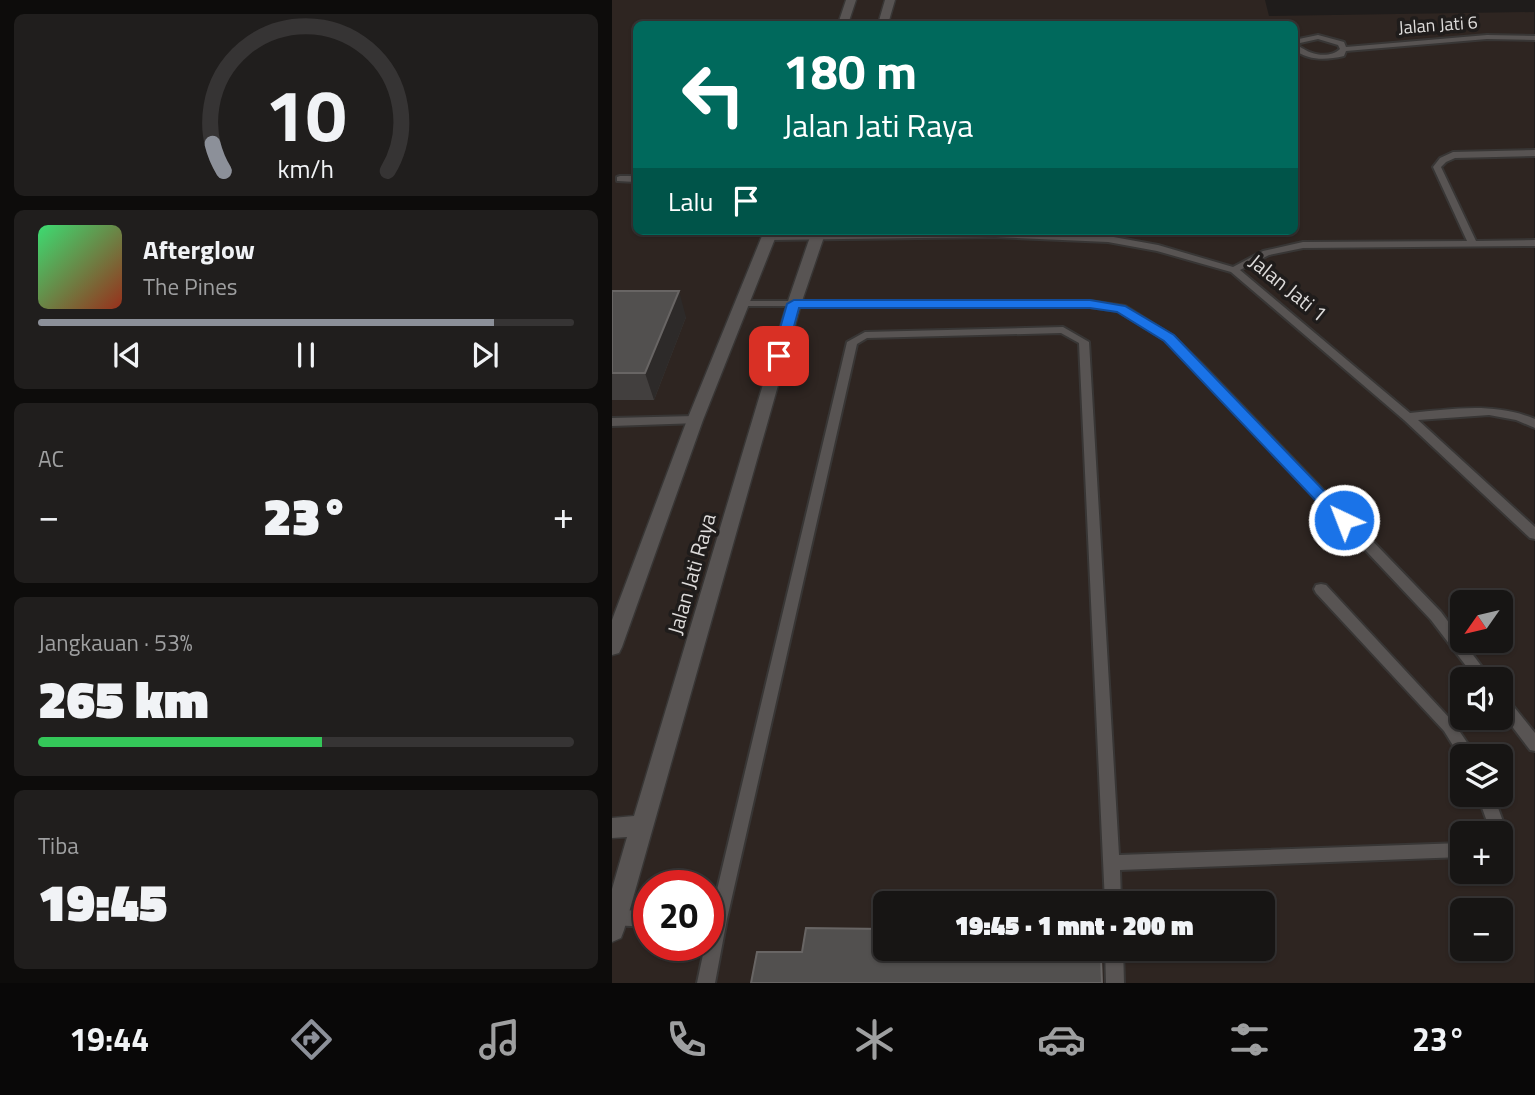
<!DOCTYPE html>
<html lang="id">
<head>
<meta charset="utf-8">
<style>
	:root { --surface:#171514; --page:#201e1d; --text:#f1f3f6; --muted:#9e9fa0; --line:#363434; --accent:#8c9099 }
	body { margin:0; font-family:"Titillium Web",sans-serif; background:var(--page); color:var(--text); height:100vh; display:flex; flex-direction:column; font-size:26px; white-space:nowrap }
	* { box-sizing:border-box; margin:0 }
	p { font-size:23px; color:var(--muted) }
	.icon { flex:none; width:38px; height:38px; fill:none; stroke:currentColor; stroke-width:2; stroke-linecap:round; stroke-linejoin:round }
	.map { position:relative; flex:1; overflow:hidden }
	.drawer { display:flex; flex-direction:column; gap:14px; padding:14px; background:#0d0c0b; width:612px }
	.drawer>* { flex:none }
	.top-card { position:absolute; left:21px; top:21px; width:665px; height:214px; border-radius:10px; box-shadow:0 2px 5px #0004,0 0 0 2px var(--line); background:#00695c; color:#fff; overflow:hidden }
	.needle { width:46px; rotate:236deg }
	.tools { position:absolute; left:838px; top:590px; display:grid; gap:14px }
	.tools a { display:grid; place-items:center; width:63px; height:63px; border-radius:10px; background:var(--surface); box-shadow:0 2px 5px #0004,0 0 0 2px var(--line); font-size:35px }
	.speed { position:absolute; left:21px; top:870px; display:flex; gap:14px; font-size:35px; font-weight:700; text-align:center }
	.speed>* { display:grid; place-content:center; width:91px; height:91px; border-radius:50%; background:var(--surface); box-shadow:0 2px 5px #0004,0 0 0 2px var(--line); line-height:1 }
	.speed .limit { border:10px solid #d22; background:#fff; color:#111 }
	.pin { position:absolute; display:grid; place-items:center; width:60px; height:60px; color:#fff; margin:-30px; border-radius:14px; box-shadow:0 4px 10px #0006 }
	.me { position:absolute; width:77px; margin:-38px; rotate:317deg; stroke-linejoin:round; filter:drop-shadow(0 0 5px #0008) }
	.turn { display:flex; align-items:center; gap:24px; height:147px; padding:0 35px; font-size:32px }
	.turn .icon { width:91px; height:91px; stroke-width:2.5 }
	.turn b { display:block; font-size:49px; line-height:60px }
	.then { display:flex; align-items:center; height:66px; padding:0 35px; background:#0003; gap:14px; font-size:26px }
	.big { font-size:52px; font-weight:800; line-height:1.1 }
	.drawer .card { flex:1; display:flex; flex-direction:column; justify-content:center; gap:10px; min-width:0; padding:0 24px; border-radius:10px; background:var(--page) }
	.drawer .dial { align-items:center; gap:0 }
	.dial svg { height:182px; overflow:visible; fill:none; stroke:var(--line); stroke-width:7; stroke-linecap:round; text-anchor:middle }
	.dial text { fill:var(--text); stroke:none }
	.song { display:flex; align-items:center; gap:21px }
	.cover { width:84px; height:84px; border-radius:10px; background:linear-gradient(135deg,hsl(140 70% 55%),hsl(10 70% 35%)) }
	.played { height:7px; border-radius:4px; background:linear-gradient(90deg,var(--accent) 85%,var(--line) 85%) }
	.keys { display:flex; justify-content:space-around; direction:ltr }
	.heat { display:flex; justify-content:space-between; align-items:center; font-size:38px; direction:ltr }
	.charge { height:10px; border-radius:5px; background:linear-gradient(90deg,#34c759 53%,var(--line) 0) }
	.trip { position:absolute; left:261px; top:891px; width:402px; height:70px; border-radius:10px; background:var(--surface); box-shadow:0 2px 5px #0004,0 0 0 2px var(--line); font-weight:800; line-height:70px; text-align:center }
	.menu { display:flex; height:112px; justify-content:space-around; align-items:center; background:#090808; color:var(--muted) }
	.menu .icon { width:49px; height:49px }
	.menu .on { color:var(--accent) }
	.menu b { font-size:32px; color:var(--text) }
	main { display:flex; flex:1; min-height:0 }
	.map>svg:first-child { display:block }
</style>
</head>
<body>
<main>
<section class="drawer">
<div class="card dial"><svg viewBox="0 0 100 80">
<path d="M14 69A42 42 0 1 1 86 69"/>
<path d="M14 69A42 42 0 0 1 9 57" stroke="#8c9099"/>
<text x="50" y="56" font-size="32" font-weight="700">10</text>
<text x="50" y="72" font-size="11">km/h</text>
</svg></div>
<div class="card">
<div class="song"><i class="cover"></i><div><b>Afterglow</b><p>The Pines</p></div></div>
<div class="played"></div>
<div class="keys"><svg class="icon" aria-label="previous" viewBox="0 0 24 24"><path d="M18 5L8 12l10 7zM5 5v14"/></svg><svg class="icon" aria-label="pause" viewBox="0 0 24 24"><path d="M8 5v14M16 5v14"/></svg><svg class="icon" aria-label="next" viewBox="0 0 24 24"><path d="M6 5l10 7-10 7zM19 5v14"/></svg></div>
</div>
<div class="card"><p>AC</p>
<div class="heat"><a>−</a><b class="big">23°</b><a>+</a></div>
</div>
<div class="card"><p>Jangkauan · 53%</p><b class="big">265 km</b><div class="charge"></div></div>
<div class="card"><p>Tiba</p><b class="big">19:45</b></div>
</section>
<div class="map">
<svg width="923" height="983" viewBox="0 0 923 983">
	<rect width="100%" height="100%" fill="#1f1c1b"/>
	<path fill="#2e2521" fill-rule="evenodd" d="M0,0H653L657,16L922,12V983H0ZM24,24H682V231H24ZM850,602H889V640H850ZM850,679H889V718H850ZM850,756H889V794H850ZM850,833H889V872H850ZM37,886H96V945H37ZM273,903H651V948H273ZM850,910H889V948H850Z"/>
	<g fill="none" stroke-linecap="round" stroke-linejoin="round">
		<defs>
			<path id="lane" d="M706,35L732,42L734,47L875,35L923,36V40L875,39L734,51L732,56C714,60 698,61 682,50V40ZM706,39L726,45L728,49C717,59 699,55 687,46L688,43Z
				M923,150V156L843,158L834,162L829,167L864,241L923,240V246L691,248L657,255L628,270L798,413C841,409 882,402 923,419V428L904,420L877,415L806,420L923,527V539L918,538L792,420L619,272L545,251L496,242L383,237L157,240L152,237L157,234L383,231L496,236L546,245L621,267L651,251L691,242L855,241L821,167L828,158L841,152Z
				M8,176H24V182L5,181V177Z
				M130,301H478L513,306L561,336L589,363L829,612L879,679H864L819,620L581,367L553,340L506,311L478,307L126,306L125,304Z
				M451,327L477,342L507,855L850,843V857L508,870L509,903H493L467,343L449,333L255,338L245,344L115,919L103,983H85L93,945H96V911H100L235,342L253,332Z
				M83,416L89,420L87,423L0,426V418Z
				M709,584L714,585L842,723L864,756H850V760L832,731L704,593L702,589L704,585Z
				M889,695L894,697L923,733V751L918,750L889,712Z
				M865,794H881L893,827L890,838L889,833H876L877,827Z
				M4,910L37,911V927L0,925V911Z
				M493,948H511L512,983H494Z"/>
			<path id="street" d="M234,0H244L236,24H226Z
				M273,0H283L276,24H266Z
				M152,231H166L91,420L10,647L7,653L0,655V620L75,420Z
				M200,231H214L189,304L12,930L9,938L0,942V889L15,837L0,838V818L22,816L175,304Z"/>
		</defs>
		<use href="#lane" stroke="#383635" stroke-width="4"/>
		<use href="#street" stroke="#383635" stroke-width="3"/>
		<use href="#lane" fill="#585453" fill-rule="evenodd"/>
		<use href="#street" fill="#585453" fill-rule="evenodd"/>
	</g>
	<path fill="#423f3e" d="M0,291L74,317L42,400H0Z"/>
	<path fill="#2d2a29" d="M67,291L74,317L42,400L33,373Z"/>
	<path fill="#52504f" stroke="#686564" stroke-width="2" d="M0,291H67L33,373H0Z
		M194,928L273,929V948H436V956L489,957L490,983H139L145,952H190Z"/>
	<path fill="#1a73e8" stroke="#114b97" stroke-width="2" d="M182,300H478L513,306L562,335L740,520L738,524H726L552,341L505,312L478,308H187L174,356L167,361L162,359L160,356L175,304Z"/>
	<g text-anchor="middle" stroke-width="7" stroke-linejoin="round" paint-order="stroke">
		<g font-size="18" fill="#dddbda" stroke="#1f1c1b">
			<text transform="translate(826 25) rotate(-4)" y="6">Jalan Jati 6</text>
		</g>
		<g font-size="21" fill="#dddbda" stroke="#1f1c1b">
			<text transform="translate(676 288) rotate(39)" y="7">Jalan Jati 1</text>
			<text transform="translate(80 574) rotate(-74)" y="7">Jalan Jati Raya</text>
		</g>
	</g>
</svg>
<div class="tools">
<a><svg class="needle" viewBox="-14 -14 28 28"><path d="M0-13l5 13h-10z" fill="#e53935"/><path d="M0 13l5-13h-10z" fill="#9e9fa0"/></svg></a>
<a><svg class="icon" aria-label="sound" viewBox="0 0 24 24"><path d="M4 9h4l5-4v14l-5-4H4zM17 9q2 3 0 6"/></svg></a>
<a><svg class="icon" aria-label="layers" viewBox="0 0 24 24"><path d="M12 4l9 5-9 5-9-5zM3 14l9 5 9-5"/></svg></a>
<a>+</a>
<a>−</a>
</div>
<div class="speed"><div class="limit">20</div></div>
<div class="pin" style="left:167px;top:356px;background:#d93025"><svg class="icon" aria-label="arrive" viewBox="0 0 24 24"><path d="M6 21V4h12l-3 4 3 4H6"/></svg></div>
<svg class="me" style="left:732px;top:520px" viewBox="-20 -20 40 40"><circle r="17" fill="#1a73e8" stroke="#fff" stroke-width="3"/><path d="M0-11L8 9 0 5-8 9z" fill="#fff"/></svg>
<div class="trip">19:45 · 1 mnt · 200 m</div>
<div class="top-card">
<div class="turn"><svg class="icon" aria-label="left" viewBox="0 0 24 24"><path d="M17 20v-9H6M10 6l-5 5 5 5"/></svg><div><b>180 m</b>Jalan Jati Raya</div></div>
<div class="then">Lalu<svg class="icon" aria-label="arrive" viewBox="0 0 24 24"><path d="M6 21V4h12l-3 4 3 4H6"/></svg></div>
</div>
</div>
</main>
<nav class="menu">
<b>19:44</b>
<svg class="icon on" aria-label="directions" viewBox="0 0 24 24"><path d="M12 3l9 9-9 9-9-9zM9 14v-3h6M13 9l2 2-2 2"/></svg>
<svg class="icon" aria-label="music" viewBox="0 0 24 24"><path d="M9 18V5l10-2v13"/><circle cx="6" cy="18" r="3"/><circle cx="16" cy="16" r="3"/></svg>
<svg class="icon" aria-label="phone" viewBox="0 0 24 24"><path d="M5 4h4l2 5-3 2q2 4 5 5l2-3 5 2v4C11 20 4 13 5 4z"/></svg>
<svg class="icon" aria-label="climate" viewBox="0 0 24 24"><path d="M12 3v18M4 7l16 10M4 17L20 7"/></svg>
<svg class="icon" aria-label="car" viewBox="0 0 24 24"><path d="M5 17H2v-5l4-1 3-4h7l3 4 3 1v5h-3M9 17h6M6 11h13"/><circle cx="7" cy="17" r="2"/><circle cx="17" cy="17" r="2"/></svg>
<svg class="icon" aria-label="filters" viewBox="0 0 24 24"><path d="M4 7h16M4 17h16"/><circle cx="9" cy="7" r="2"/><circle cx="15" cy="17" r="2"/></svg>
<b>23°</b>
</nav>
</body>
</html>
